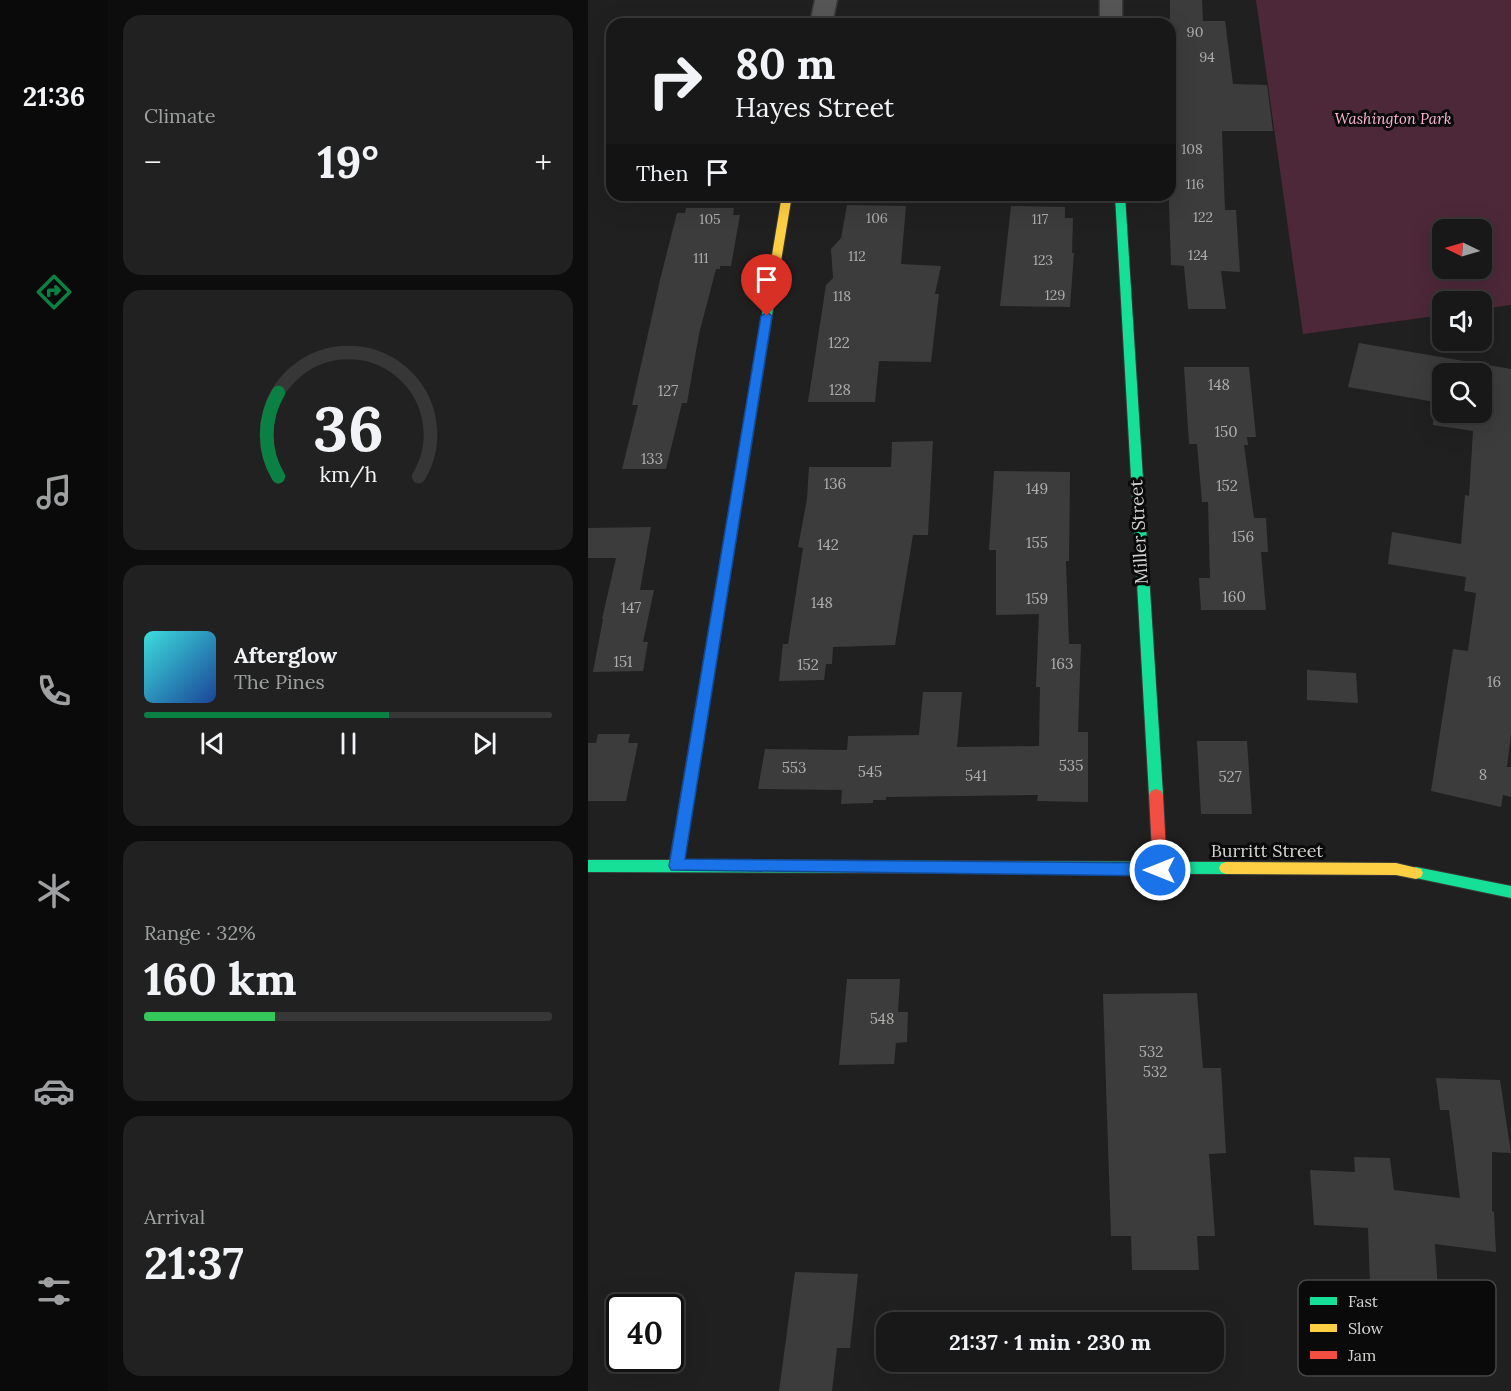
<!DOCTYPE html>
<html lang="en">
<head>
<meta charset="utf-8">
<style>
	:root { --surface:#171817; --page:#202120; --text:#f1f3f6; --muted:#9ea0a1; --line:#363736; --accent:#0b8043 }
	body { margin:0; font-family:Lora,serif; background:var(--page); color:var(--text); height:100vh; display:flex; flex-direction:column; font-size:22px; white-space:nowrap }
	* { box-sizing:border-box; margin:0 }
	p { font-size:20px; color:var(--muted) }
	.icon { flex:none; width:33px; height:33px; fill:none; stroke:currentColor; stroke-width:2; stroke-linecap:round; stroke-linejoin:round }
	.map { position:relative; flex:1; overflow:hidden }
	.sheet { display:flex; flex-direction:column; gap:15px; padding:15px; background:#0d0d0d; width:480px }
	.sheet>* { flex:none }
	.hud { position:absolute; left:18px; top:18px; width:570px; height:183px; border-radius:18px; box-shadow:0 6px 24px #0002,0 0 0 2px var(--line); background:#171817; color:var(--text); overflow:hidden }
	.needle { width:39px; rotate:275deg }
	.controls { position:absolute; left:844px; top:219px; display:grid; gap:12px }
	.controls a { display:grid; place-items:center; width:60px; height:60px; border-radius:12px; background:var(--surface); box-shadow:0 6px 24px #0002,0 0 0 2px var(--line); font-size:30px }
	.speed { position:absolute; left:18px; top:1294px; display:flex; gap:12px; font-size:30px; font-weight:700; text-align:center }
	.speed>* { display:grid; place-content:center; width:78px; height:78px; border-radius:50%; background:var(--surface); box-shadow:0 6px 24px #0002,0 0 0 2px var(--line); line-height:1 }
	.speed .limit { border:3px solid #111; border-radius:9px; background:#fff; color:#111 }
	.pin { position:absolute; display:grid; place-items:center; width:51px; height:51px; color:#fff; margin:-62px -26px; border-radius:50% 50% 50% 0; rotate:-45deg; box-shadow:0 0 6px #0007 }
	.pin .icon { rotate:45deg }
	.me { position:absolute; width:66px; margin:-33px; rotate:270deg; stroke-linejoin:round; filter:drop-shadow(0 0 4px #0008) }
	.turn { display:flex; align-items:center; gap:21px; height:126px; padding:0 30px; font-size:27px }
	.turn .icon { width:78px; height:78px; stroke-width:2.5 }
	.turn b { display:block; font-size:42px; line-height:51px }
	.then { display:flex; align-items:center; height:57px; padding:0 30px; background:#0003; gap:12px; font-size:22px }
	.big { font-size:45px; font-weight:700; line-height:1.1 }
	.sheet .card { flex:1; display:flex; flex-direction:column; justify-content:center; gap:9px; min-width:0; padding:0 21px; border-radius:18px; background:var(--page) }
	.sheet .dial { align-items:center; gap:0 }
	.dial svg { height:156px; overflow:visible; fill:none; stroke:var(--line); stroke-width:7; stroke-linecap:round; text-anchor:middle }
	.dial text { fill:var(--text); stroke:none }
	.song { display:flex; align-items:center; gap:18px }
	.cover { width:72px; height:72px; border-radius:9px; background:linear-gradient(135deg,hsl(180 70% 55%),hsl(220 70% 35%)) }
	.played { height:6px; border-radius:3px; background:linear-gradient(90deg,var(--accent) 60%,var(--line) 60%) }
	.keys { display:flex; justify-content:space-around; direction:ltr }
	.heat { display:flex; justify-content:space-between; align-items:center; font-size:33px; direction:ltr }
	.charge { height:9px; border-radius:4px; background:linear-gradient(90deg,#34c759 32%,var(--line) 0) }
	.trip { position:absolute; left:288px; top:1312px; width:348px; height:60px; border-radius:18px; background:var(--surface); box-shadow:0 6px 24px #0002,0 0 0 2px var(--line); font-weight:700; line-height:60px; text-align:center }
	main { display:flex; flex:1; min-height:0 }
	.tab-bar { display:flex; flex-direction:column; width:108px; justify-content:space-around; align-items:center; background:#090a09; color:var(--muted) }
	.tab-bar .icon { width:42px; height:42px }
	.tab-bar .selected { color:var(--accent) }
	.tab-bar b { font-size:27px; color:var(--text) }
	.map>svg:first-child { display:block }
</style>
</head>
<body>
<main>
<nav class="tab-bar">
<b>21:36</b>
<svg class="icon selected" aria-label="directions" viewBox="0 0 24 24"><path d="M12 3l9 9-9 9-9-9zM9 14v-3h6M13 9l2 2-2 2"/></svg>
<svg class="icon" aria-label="music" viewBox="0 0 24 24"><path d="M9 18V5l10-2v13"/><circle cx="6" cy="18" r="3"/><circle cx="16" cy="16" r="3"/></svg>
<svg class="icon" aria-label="phone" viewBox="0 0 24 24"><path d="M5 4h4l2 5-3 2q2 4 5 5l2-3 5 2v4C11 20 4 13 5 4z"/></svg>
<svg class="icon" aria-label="climate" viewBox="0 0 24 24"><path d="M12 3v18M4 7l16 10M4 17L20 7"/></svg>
<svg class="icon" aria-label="car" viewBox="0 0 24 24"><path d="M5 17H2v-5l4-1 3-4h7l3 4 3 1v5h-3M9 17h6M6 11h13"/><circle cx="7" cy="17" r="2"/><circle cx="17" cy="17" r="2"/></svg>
<svg class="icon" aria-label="filters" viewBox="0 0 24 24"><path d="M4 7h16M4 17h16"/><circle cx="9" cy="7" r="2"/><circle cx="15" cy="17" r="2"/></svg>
</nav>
<section class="sheet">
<div class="card"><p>Climate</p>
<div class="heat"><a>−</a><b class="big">19°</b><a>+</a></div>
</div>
<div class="card dial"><svg viewBox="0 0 100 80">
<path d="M14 69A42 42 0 1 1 86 69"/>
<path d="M14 69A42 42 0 0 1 14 26" stroke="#0b8043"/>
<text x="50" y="56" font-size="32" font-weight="700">36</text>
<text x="50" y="72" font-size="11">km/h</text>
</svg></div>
<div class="card">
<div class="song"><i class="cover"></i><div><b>Afterglow</b><p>The Pines</p></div></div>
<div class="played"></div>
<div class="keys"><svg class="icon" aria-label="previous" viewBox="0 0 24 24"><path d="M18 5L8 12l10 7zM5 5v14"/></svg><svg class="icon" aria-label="pause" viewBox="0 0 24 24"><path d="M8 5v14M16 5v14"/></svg><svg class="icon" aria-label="next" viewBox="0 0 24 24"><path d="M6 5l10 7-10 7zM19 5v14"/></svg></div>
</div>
<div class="card"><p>Range · 32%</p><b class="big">160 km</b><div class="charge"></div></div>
<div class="card"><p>Arrival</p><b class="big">21:37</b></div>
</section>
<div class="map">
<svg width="923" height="1391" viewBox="0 0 923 1391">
	<rect width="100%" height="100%" fill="#1f201f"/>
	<path fill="#4d2838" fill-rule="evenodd" d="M668,0H923V305L894,309V302H855V315L715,334ZM855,230H894V268H855Z"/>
	<path fill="#3c3c3c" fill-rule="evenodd" d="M582,0H614L615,21H637L645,84L679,85L685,131H634L637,210H648L652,272L633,271L638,309H600L596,266L583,265L581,205Z
		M259,205L318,206L313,264L353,266L347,294H351L343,362L291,361L287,402H220L238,285L245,278L243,249L253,238Z
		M423,206L477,207V218H485L484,253H486L482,307L412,306Z
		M98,208H146L145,215H152L143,266H132V269H128L111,334L99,403H94L78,469H34L50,405H44L72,280L89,213H97Z
		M771,343L923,369V734L919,767H923V797L915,795L913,807L843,791L865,649L880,651L888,593L876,591L878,577L800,564L804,532L873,544L877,495L881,496L885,431L845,425L847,402L760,387ZM855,374H894V412H855Z
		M596,367H661L668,437H659L660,445H656L666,518H678L680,552H673L678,610H613L611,578H622L620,502H614L609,444H601Z
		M345,441L340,535H325L307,645L245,647L244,664H238L236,680L191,681L195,644H200L215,548L210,547L219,499L221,467H303L304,442Z
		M406,471L482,472L481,561H478L481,644H493L490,732H500V802L449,801L450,795L298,797V800H285V803L253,804L254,790L170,789L177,749L259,750L260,736L331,735L335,692H374L369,747L451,746L452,687H448L451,614L408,615V550H401Z
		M63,527L52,590H66L55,642H60L55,671L5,672L15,619H14L28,558H0V528Z
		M719,670L768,673L770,703L719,700Z
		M10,734H42L40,743H50L38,801H0V743H8Z
		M609,741H659L664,814H613Z
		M259,979H312L310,1012H320L319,1042L308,1043L306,1064L251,1065Z
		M609,993L615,1068H633L638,1153L621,1154L627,1236H609L611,1270H544L543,1236H523L515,994Z
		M848,1078L912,1080L923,1153L904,1152V1211L906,1212L908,1252L847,1244L852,1320L783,1313L780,1228L726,1225L722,1170L767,1172L766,1157L802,1158L806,1190L872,1198L861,1110H852Z
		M207,1272L270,1274L262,1348H249L244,1391H191Z"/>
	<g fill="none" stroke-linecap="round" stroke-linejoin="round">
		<defs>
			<path id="street" d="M227,0H249L244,24H222Z
				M512,0H534V24H512Z"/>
			<path id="fast" d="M527,195H537L575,795L573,799L568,801L563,799L561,795Z
				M182,294L187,297L96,860L638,862L643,864L645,868L643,872L638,874L0,872V860H82L177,297Z
				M828,867L923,886V898L823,877L821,873L823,869Z"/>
			<path id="slow" d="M194,195H204L187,297L182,300L177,297Z
				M638,862L808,863L833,869L835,873L833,877L828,879L808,875L638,874L633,872L631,868L633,864Z"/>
			<path id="jam" d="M568,789L573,791L575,795L579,870L577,874L572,876L567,874L565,870L561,795L563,791Z"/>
		</defs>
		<use href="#street" stroke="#393a39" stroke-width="3"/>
		<use href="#fast" stroke="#393a39" stroke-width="2"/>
		<use href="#slow" stroke="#393a39" stroke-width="2"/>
		<use href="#jam" stroke="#393a39" stroke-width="2"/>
		<use href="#street" fill="#555655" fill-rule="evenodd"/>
		<use href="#fast" fill="#16e098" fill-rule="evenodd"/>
		<use href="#slow" fill="#ffcf43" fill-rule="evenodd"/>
		<use href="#jam" fill="#f24e42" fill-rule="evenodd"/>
	</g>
	<path fill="#1a73e8" stroke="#114b97" stroke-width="1.5" d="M179,312L184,316L97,859L572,863L577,865L579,870L577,874L572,876L83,870L81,866L173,316Z"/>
	<g text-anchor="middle" stroke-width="6" stroke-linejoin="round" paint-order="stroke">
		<g font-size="14" fill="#adaeac">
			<text x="607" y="37">90</text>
			<text x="619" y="62">94</text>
			<text x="604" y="154">108</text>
			<text x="607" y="189">116</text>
			<text x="615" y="222">122</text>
			<text x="289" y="223">106</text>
			<text x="122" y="224">105</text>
			<text x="452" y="224">117</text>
			<text x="610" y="260">124</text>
			<text x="269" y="261">112</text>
			<text x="113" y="263">111</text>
			<text x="455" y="265">123</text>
			<text x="467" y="300">129</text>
			<text x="254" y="301">118</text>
		</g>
		<g font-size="15" font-style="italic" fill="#ffb6d3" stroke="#090a09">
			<text x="805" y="124">Washington Park</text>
		</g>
		<g font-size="15" fill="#adaeac">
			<text x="251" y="348">122</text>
			<text x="631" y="390">148</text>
			<text x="252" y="395">128</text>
			<text x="80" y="396">127</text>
			<text x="638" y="437">150</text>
			<text x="64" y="464">133</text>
			<text x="247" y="489">136</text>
			<text x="639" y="491">152</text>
			<text x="449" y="494">149</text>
			<text x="655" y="542">156</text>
			<text x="449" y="548">155</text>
			<text x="240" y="550">142</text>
			<text x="646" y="602">160</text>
			<text x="449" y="604">159</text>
			<text x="234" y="608">148</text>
			<text x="43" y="613">147</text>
			<text x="35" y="667">151</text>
			<text x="474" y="669">163</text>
			<text x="220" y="670">152</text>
			<text x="906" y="687">16</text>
			<text x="483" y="771">535</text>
			<text x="206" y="773">553</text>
			<text x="282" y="777">545</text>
			<text x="895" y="780">8</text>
			<text x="388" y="781">541</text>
			<text x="642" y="782">527</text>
			<text x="294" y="1024">548</text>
			<text x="563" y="1057">532</text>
			<text x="567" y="1077">532</text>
		</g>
		<g font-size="18" fill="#d3d4d2" stroke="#090a09">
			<text transform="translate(551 532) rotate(-93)" y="6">Miller Street</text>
			<text x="679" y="857">Burritt Street</text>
		</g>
	</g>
	<rect x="710" y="1280" width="198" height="96" rx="9" fill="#090a09" stroke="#464745" stroke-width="1.5"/>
	<rect x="722" y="1297" width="27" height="8" fill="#16e098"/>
	<rect x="722" y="1324" width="27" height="8" fill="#ffcf43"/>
	<rect x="722" y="1351" width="27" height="8" fill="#f24e42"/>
	<g font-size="16" fill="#d3d4d2">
		<text x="760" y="1307">Fast</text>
		<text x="760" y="1334">Slow</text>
		<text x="760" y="1361">Jam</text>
	</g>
</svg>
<div class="controls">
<a><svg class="needle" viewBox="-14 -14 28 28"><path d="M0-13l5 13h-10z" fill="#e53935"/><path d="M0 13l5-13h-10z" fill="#9ea0a1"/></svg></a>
<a><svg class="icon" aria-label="sound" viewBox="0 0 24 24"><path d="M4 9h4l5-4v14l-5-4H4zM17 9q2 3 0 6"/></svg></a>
<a><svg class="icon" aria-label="search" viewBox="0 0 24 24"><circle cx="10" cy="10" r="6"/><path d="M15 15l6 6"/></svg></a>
</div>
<div class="speed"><div class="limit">40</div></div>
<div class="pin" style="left:179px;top:316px;background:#d93025"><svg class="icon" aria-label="arrive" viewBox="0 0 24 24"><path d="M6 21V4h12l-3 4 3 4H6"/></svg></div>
<svg class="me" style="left:572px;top:870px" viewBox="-20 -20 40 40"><circle r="17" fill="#1a73e8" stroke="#fff" stroke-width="3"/><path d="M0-11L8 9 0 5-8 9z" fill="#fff"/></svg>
<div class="trip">21:37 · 1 min · 230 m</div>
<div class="hud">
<div class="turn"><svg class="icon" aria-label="right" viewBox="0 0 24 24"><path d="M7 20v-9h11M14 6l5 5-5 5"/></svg><div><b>80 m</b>Hayes Street</div></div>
<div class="then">Then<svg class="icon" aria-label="arrive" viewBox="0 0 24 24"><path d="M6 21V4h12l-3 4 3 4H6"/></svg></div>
</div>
</div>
</main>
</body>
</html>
